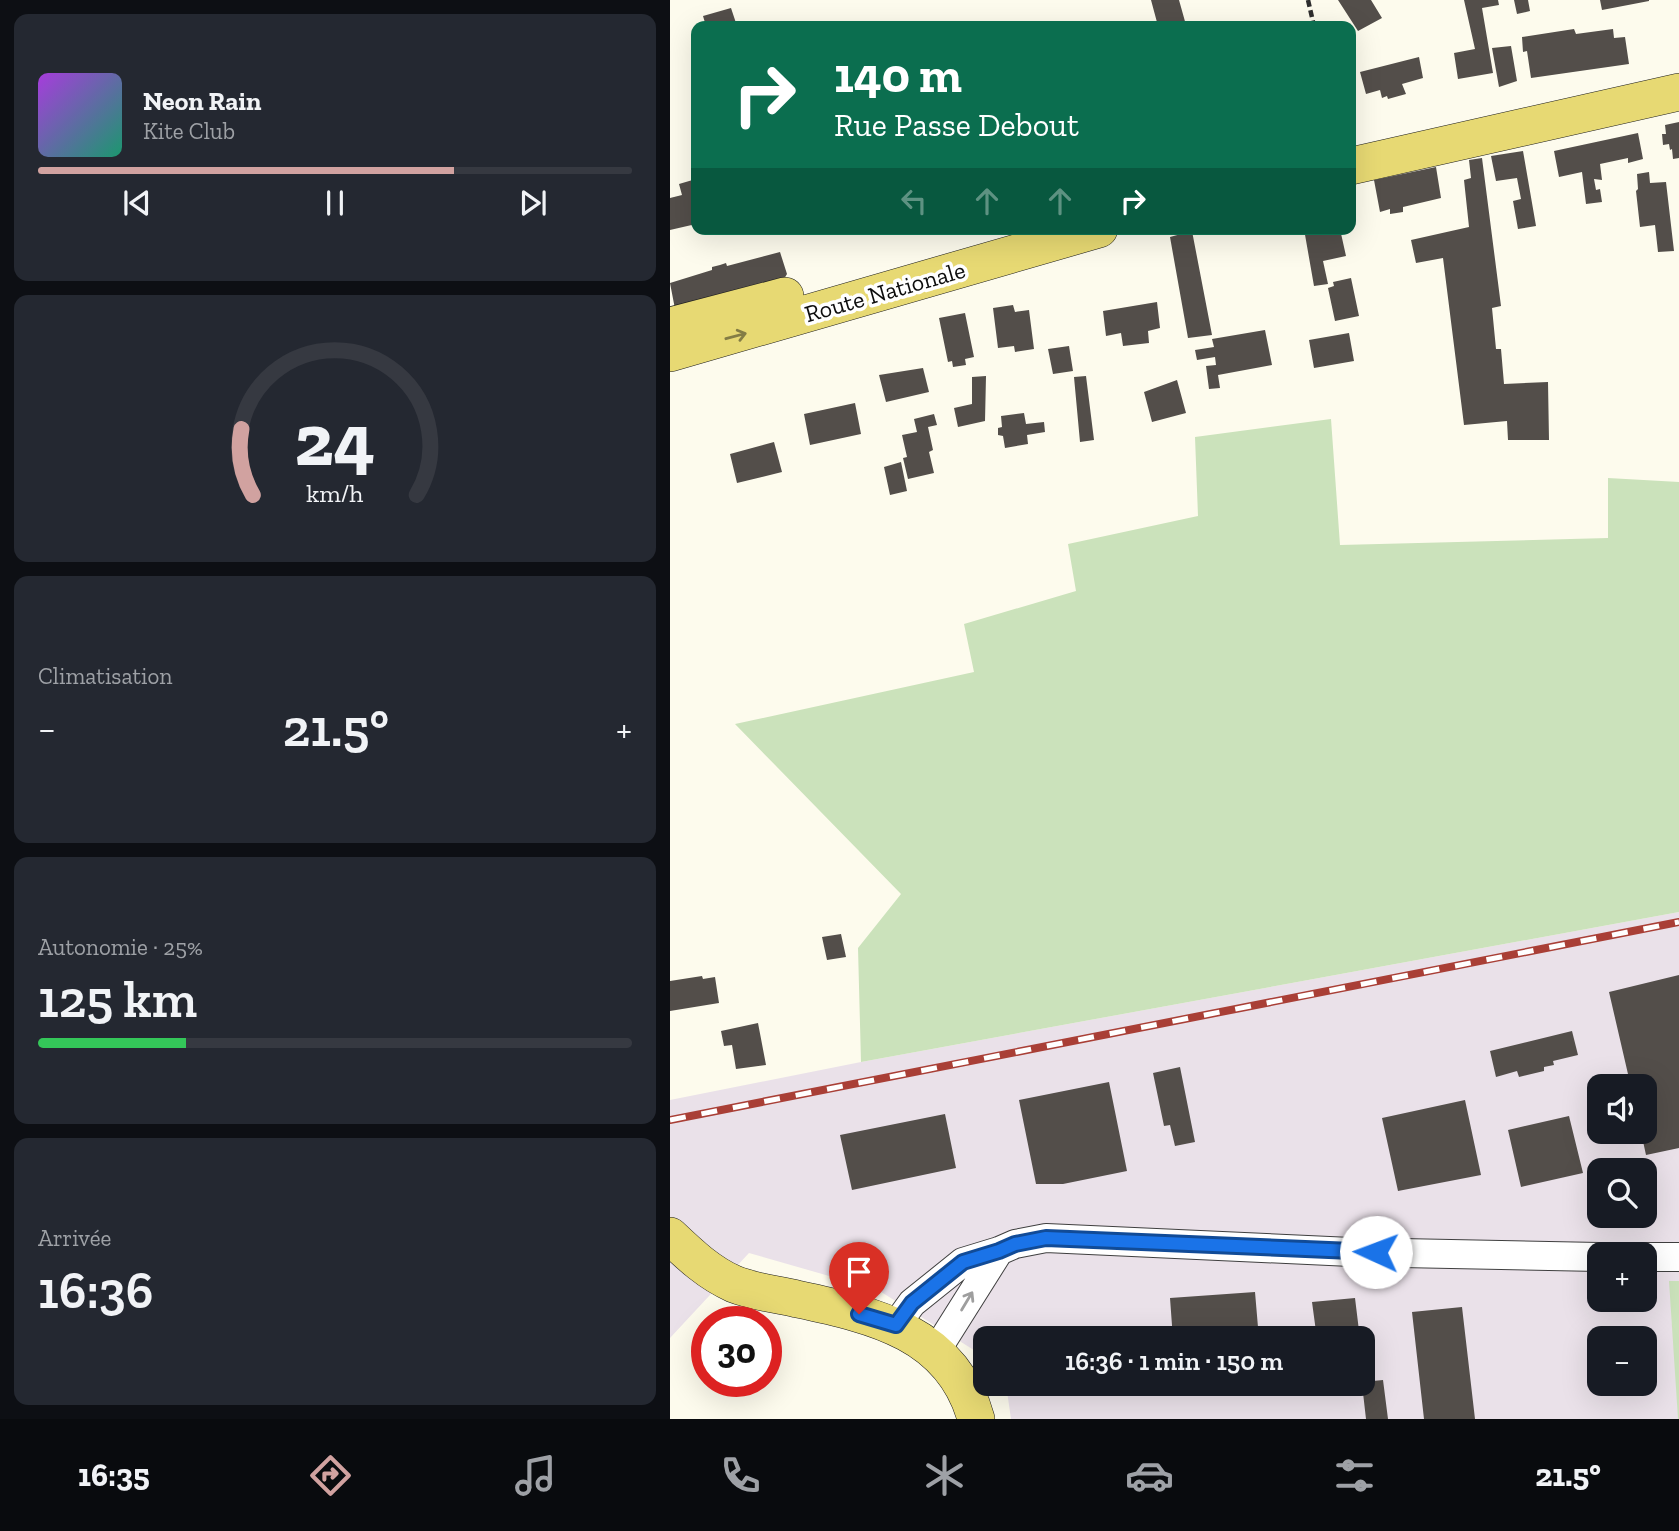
<!DOCTYPE html>
<html lang="fr">
<head>
<meta charset="utf-8">
<style>
	:root { --surface:#171b24; --page:#242831; --text:#f1f3f6; --muted:#9ea1a6; --line:#363941; --accent:#d1a2a0 }
	body { margin:0; font-family:"Zilla Slab",serif; background:var(--page); color:var(--text); height:100vh; display:flex; flex-direction:column; font-size:26px; white-space:nowrap }
	* { box-sizing:border-box; margin:0 }
	p { font-size:23px; color:var(--muted) }
	.icon { flex:none; width:38px; height:38px; fill:none; stroke:currentColor; stroke-width:2; stroke-linecap:round; stroke-linejoin:round }
	.map { position:relative; flex:1; overflow:hidden }
	.side { display:flex; flex-direction:column; gap:14px; padding:14px; background:#0d0f14; width:670px }
	.side>* { flex:none }
	.guide { position:absolute; left:21px; top:21px; width:665px; height:214px; border-radius:14px; box-shadow:0 7px 28px #0002; background:#0b6e4f; color:#fff; overflow:hidden }
	.buttons { position:absolute; left:917px; top:1074px; display:grid; gap:14px }
	.buttons a { display:grid; place-items:center; width:70px; height:70px; border-radius:14px; background:var(--surface); box-shadow:0 7px 28px #0002; font-size:35px }
	.speed { position:absolute; left:21px; top:1306px; display:flex; gap:14px; font-size:35px; font-weight:700; text-align:center }
	.speed>* { display:grid; place-content:center; width:91px; height:91px; border-radius:50%; background:var(--surface); box-shadow:0 7px 28px #0002; line-height:1 }
	.speed .limit { border:10px solid #d22; background:#fff; color:#111 }
	.pin { position:absolute; display:grid; place-items:center; width:60px; height:60px; color:#fff; margin:-72px -30px; border-radius:50% 50% 50% 0; rotate:-45deg; box-shadow:0 0 7px #0007 }
	.pin .icon { rotate:45deg }
	.me { position:absolute; width:77px; margin:-38px; rotate:272deg; stroke-linejoin:round; filter:drop-shadow(0 0 5px #0008) }
	.turn { display:flex; align-items:center; gap:24px; height:147px; padding:0 28px; font-size:32px }
	.turn .icon { width:91px; height:91px; stroke-width:2.5 }
	.turn b { display:block; font-size:49px; line-height:60px }
	.lanes { display:flex; align-items:center; height:66px; padding:0 28px; background:#0003; justify-content:center; gap:35px; direction:ltr }
	.lanes .off { opacity:.35 }
	.big { font-size:52px; font-weight:600; line-height:1.1 }
	.side .tile { flex:1; display:flex; flex-direction:column; justify-content:center; gap:10px; min-width:0; padding:0 24px; border-radius:14px; background:var(--page) }
	.side .dial { align-items:center; gap:0 }
	.dial svg { height:182px; overflow:visible; fill:none; stroke:var(--line); stroke-width:7; stroke-linecap:round; text-anchor:middle }
	.dial text { fill:var(--text); stroke:none }
	.song { display:flex; align-items:center; gap:21px }
	.cover { width:84px; height:84px; border-radius:10px; background:linear-gradient(135deg,hsl(280 70% 55%),hsl(160 70% 35%)) }
	.played { height:7px; border-radius:4px; background:linear-gradient(90deg,var(--accent) 70%,var(--line) 70%) }
	.keys { display:flex; justify-content:space-around; direction:ltr }
	.heat { display:flex; justify-content:space-between; align-items:center; font-size:38px; direction:ltr }
	.charge { height:10px; border-radius:5px; background:linear-gradient(90deg,#34c759 25%,var(--line) 0) }
	.trip { position:absolute; left:303px; top:1326px; width:402px; height:70px; border-radius:14px; background:var(--surface); box-shadow:0 7px 28px #0002; font-weight:600; line-height:70px; text-align:center }
	.tab-bar { display:flex; height:112px; justify-content:space-around; align-items:center; background:#090b0e; color:var(--muted) }
	.tab-bar .icon { width:49px; height:49px }
	.tab-bar .current { color:var(--accent) }
	.tab-bar b { font-size:32px; color:var(--text) }
	main { display:flex; flex:1; min-height:0 }
	.map>svg:first-child { display:block }
</style>
</head>
<body>
<main>
<section class="side">
<div class="tile">
<div class="song"><i class="cover"></i><div><b>Neon Rain</b><p>Kite Club</p></div></div>
<div class="played"></div>
<div class="keys"><svg class="icon" aria-label="previous" viewBox="0 0 24 24"><path d="M18 5L8 12l10 7zM5 5v14"/></svg><svg class="icon" aria-label="pause" viewBox="0 0 24 24"><path d="M8 5v14M16 5v14"/></svg><svg class="icon" aria-label="next" viewBox="0 0 24 24"><path d="M6 5l10 7-10 7zM19 5v14"/></svg></div>
</div>
<div class="tile dial"><svg viewBox="0 0 100 80">
<path d="M14 69A42 42 0 1 1 86 69"/>
<path d="M14 69A42 42 0 0 1 9 40" stroke="#d1a2a0"/>
<text x="50" y="56" font-size="32" font-weight="700">24</text>
<text x="50" y="72" font-size="11">km/h</text>
</svg></div>
<div class="tile"><p>Climatisation</p>
<div class="heat"><a>−</a><b class="big">21.5°</b><a>+</a></div>
</div>
<div class="tile"><p>Autonomie · 25%</p><b class="big">125 km</b><div class="charge"></div></div>
<div class="tile"><p>Arrivée</p><b class="big">16:36</b></div>
</section>
<div class="map">
<svg width="1009" height="1419" viewBox="0 0 1009 1419">
	<rect width="100%" height="100%" fill="#fdfbed"/>
	<path fill="#eae1e9" fill-rule="evenodd" d="M1009,912V1419H341L337,1391L333,1384H693V1339H315V1357L208,1290L79,1253L0,1338V1100L191,1062ZM929,1087H975V1132H929ZM929,1171H975V1216H929ZM929,1255H975V1300H929ZM929,1339H975V1384H929Z"/>
	<path fill="#cbe2bb" d="M661,419L670,545L938,538V478L1009,482V912L191,1062L188,948L231,894L65,724L304,672L294,624L406,591L398,544L528,516L525,437Z
		M999,1281H1009V1419H1008Z"/>
	<path fill="#534e4a" d="M481,0H509L516,25L488,26Z
		M668,0H701L712,18L688,31Z
		M794,0H828L829,5L812,8L823,73L788,79L784,53L805,49Z
		M844,0H858L860,11L847,14Z
		M930,0H979V1L932,10Z
		M61,8L67,26H36L33,16Z
		M904,29L906,34L943,29L944,38L955,37L959,64L861,78L857,51L853,52L852,37Z
		M841,46L847,81L829,87L822,48Z
		M749,57L753,78L732,84L736,94L718,99L717,96L712,98L710,90L696,94L690,72Z
		M1009,122V158L1003,159L1002,149L1000,150L999,144L993,145L992,134H996L995,125Z
		M968,133L973,159L958,163V158L930,164L932,180L924,179L926,190L930,189L932,202L916,204L912,172L889,177L884,151Z
		M853,151L866,226L848,229L843,201L851,199L847,178L826,181L821,156Z
		M812,158L831,306L822,308L826,349H831L834,384L878,382L879,440H838L837,421L794,425L773,258L746,263L741,240L799,227L794,180L801,178L799,160Z
		M766,167L771,198L733,207V212L720,214V209L710,212L704,180Z
		M979,172L980,183L996,182L1004,251L988,252L985,225L970,227L966,191L968,189L967,174Z
		M26,179V224L0,230V198L12,195L9,184Z
		M634,229H670L676,256L653,261L658,284L644,286Z
		M522,231L542,335L518,338L500,237Z
		M110,252L117,274L114,279L5,309L0,283L42,270V267L50,265L56,263L57,266Z
		M681,278L689,316L665,321L658,288L664,286L663,282Z
		M487,302L490,328L478,331L479,343L453,346L451,333L436,336L433,311Z
		M343,305L345,312L359,310L364,349L345,352L344,346L328,348L323,308Z
		M295,313L304,357L295,359L296,365L283,367L282,361L278,362L269,318Z
		M595,330L602,365L548,375L550,388L539,389L536,366L546,365L545,357L527,360L525,350L544,347L542,339Z
		M679,333L684,361L644,368L639,340Z
		M399,346L403,371L383,374L378,349Z
		M253,368L259,392L216,402L209,375Z
		M316,376L315,421L288,427L284,408L302,404V377Z
		M416,376L424,440L410,442L404,377Z
		M507,380L516,413L482,422L474,392Z
		M185,403L191,434L140,445L134,414Z
		M354,413L356,424L374,422L375,432L357,435L358,444L335,448L333,436L328,435V428L332,427L331,416Z
		M264,414L267,425L258,427L263,450L259,452L264,473L238,479L233,458L237,457L232,435L247,432L244,419Z
		M104,442L112,472L67,483L60,454Z
		M231,462L237,491L220,495L214,467Z
		M171,934L176,957L157,960L152,937Z
		M1009,975V1148L976,1155L971,1132H975V1087H961L939,992Z
		M32,976L33,979L45,977L49,1003L0,1011V981Z
		M88,1023L96,1065L66,1069L62,1045L54,1046L51,1031Z
		M902,1031L908,1055L883,1061L884,1065L874,1067V1071L849,1077L847,1071L826,1077L820,1051Z
		M510,1067L525,1142L505,1146L500,1125L494,1126L483,1073Z
		M439,1082L457,1171L393,1184H366L349,1100Z
		M795,1100L811,1175L728,1191L712,1118Z
		M275,1114L286,1168L182,1190L170,1135Z
		M899,1116L913,1173L851,1187L838,1130Z
		M585,1292L589,1339H503L500,1298Z
		M685,1298L690,1339H647L642,1302Z
		M792,1307L805,1419H754L742,1312Z
		M713,1380L718,1419H696L692,1384L693,1382Z
		M506,1384H539L540,1389L506,1391Z"/>
	<g fill="none" stroke-linecap="round" stroke-linejoin="round">
		<defs>
			<path id="minor" d="M975,1257H1009
				M226,1325L242,1303L293,1262L329,1251L345,1244L376,1238L681,1252L929,1257
				M266,1351L329,1251"/>
			<path id="major" d="M681,166L1009,92
				M0,326L115,296
				M0,353L429,229
				M0,1236C20,1255 39,1273 64,1284C84,1292 106,1294 127,1299C204,1315 283,1333 306,1419"/>
		</defs>
		<use href="#minor" stroke="#3f3f3f" stroke-width="30"/>
		<use href="#major" stroke="#1d1d1d" stroke-width="38"/>
		<path stroke="#2e2e2e" stroke-width="4.5" stroke-dasharray="7 3.5" stroke-linecap="butt" d="M638,0L644,26"/>
		<use href="#minor" stroke="#fff" stroke-width="28"/>
		<use href="#major" stroke="#e7d973" stroke-width="37"/>
		<defs>
			<path id="rail" d="M0,1120L1009,922"/>
		</defs>
		<use href="#rail" stroke="#a93f36" stroke-width="8"/>
		<use href="#rail" stroke="#fff" stroke-width="5" stroke-dasharray="16" stroke-linecap="butt"/>
	</g>
	<defs><path id="oneway-shaft" d="M-6 0H5M1.5-3L5.5 0L1.5 3" fill="none" stroke-width="1.6" stroke-linecap="round" stroke-linejoin="round" transform="scale(1.75)"/></defs>
	<use stroke="#847d45" href="#oneway-shaft" transform="translate(66 336) rotate(-15)"/>
	<use stroke="#9e9e9e" href="#oneway-shaft" transform="translate(297 1301) rotate(-59)"/>
	<g fill="none" stroke-linecap="round" stroke-linejoin="round">
		<defs>
			<path id="route" d="M189,1314L226,1325L242,1303L293,1262L329,1251L345,1244L376,1238L706,1252"/>
		</defs>
		<use href="#route" stroke="#114b97" stroke-width="18"/>
		<use href="#route" stroke="#1a73e8" stroke-width="12"/>
	</g>
	<g text-anchor="middle" stroke-width="7" stroke-linejoin="round" paint-order="stroke">
		<g font-size="24" fill="#0c0c0c" stroke="#fff">
			<text transform="translate(215 292) rotate(-16)" y="8">Route Nationale</text>
		</g>
	</g>
</svg>
<div class="buttons">
<a><svg class="icon" aria-label="sound" viewBox="0 0 24 24"><path d="M4 9h4l5-4v14l-5-4H4zM17 9q2 3 0 6"/></svg></a>
<a><svg class="icon" aria-label="search" viewBox="0 0 24 24"><circle cx="10" cy="10" r="6"/><path d="M15 15l6 6"/></svg></a>
<a>+</a>
<a>−</a>
</div>
<div class="speed"><div class="limit">30</div></div>
<div class="pin" style="left:189px;top:1314px;background:#d93025"><svg class="icon" aria-label="arrive" viewBox="0 0 24 24"><path d="M6 21V4h12l-3 4 3 4H6"/></svg></div>
<svg class="me" style="left:706px;top:1252px" viewBox="-20 -20 40 40"><circle r="19" fill="#fff"/><path d="M0-13L10 11 0 6-10 11z" fill="#1a73e8"/></svg>
<div class="trip">16:36 · 1 min · 150 m</div>
<div class="guide">
<div class="turn"><svg class="icon" aria-label="right" viewBox="0 0 24 24"><path d="M7 20v-9h11M14 6l5 5-5 5"/></svg><div><b>140 m</b>Rue Passe Debout</div></div>
<div class="lanes"><svg class="icon off" aria-label="left" viewBox="0 0 24 24"><path d="M17 20v-9H6M10 6l-5 5 5 5"/></svg><svg class="icon off" aria-label="ahead" viewBox="0 0 24 24"><path d="M12 20V5M6 11l6-6 6 6"/></svg><svg class="icon off" aria-label="ahead" viewBox="0 0 24 24"><path d="M12 20V5M6 11l6-6 6 6"/></svg><svg class="icon" aria-label="right" viewBox="0 0 24 24"><path d="M7 20v-9h11M14 6l5 5-5 5"/></svg></div>
</div>
</div>
</main>
<nav class="tab-bar">
<b>16:35</b>
<svg class="icon current" aria-label="directions" viewBox="0 0 24 24"><path d="M12 3l9 9-9 9-9-9zM9 14v-3h6M13 9l2 2-2 2"/></svg>
<svg class="icon" aria-label="music" viewBox="0 0 24 24"><path d="M9 18V5l10-2v13"/><circle cx="6" cy="18" r="3"/><circle cx="16" cy="16" r="3"/></svg>
<svg class="icon" aria-label="phone" viewBox="0 0 24 24"><path d="M5 4h4l2 5-3 2q2 4 5 5l2-3 5 2v4C11 20 4 13 5 4z"/></svg>
<svg class="icon" aria-label="climate" viewBox="0 0 24 24"><path d="M12 3v18M4 7l16 10M4 17L20 7"/></svg>
<svg class="icon" aria-label="car" viewBox="0 0 24 24"><path d="M5 17H2v-5l4-1 3-4h7l3 4 3 1v5h-3M9 17h6M6 11h13"/><circle cx="7" cy="17" r="2"/><circle cx="17" cy="17" r="2"/></svg>
<svg class="icon" aria-label="filters" viewBox="0 0 24 24"><path d="M4 7h16M4 17h16"/><circle cx="9" cy="7" r="2"/><circle cx="15" cy="17" r="2"/></svg>
<b>21.5°</b>
</nav>
</body>
</html>
